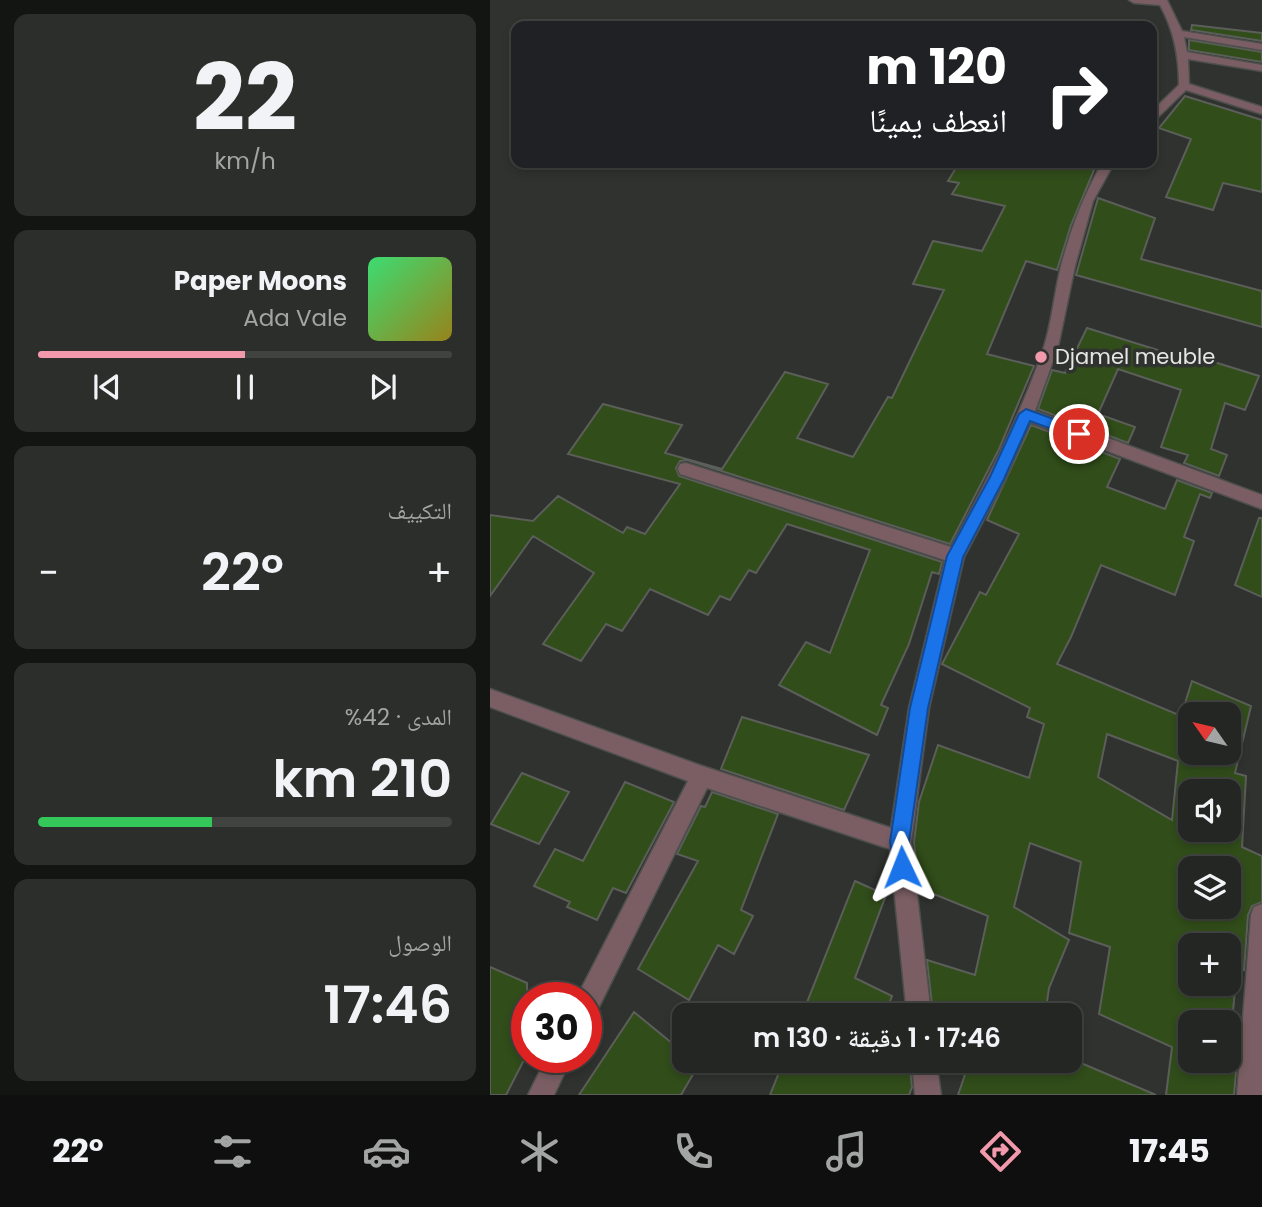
<!DOCTYPE html>
<html lang="ar">
<head>
<meta charset="utf-8">
<style>
	:root { --surface:#232622; --page:#2b2e2a; --text:#f1f3f6; --muted:#a3a5a5; --line:#404340; --accent:#f29aac }
	body { margin:0; font-family:Poppins,"Noto Naskh Arabic",sans-serif; background:var(--page); color:var(--text); direction:rtl; height:100vh; display:flex; flex-direction:column; font-size:26px; white-space:nowrap }
	* { box-sizing:border-box; margin:0 }
	p { font-size:23px; color:var(--muted) }
	.icon { flex:none; width:38px; height:38px; fill:none; stroke:currentColor; stroke-width:2; stroke-linecap:round; stroke-linejoin:round }
	.map { position:relative; flex:1; overflow:hidden; direction:ltr }
	.panel { display:flex; flex-direction:column; gap:14px; padding:14px; background:#131513; width:490px }
	.panel>* { flex:none }
	.top-card { position:absolute; left:21px; top:21px; width:646px; height:147px; border-radius:14px; box-shadow:0 4px 10px #0003,0 0 0 2px var(--line); direction:rtl; background:#202124; color:#fff; overflow:hidden }
	.needle { width:46px; rotate:304deg }
	.controls { position:absolute; left:688px; top:702px; display:grid; gap:14px }
	.controls a { display:grid; place-items:center; width:63px; height:63px; border-radius:14px; background:var(--surface); box-shadow:0 4px 10px #0003,0 0 0 2px var(--line); font-size:35px }
	.speed { position:absolute; left:21px; top:982px; display:flex; gap:14px; font-size:35px; font-weight:700; text-align:center }
	.speed>* { display:grid; place-content:center; width:91px; height:91px; border-radius:50%; background:var(--surface); box-shadow:0 4px 10px #0003,0 0 0 2px var(--line); line-height:1 }
	.speed .limit { border:10px solid #d22; background:#fff; color:#111 }
	.pin { position:absolute; display:grid; place-items:center; width:60px; height:60px; color:#fff; margin:-30px; border:4px solid #fff; border-radius:50%; box-shadow:0 2px 7px #0007 }
	.me { position:absolute; width:77px; margin:-38px; rotate:358deg; stroke-linejoin:round; filter:drop-shadow(0 0 5px #0008) }
	.turn { display:flex; align-items:center; gap:24px; height:147px; padding:0 35px; font-size:32px }
	.turn .icon { width:91px; height:91px; stroke-width:2.5 }
	.turn b { display:block; font-size:49px; line-height:60px }
	.big { font-size:52px; font-weight:600; line-height:1.1 }
	.panel .card { flex:1; display:flex; flex-direction:column; justify-content:center; gap:10px; min-width:0; padding:0 24px; border-radius:14px; background:var(--page) }
	.panel .dial { align-items:center; gap:0 }
	.dial b { font-size:91px; line-height:1 }
	.song { display:flex; align-items:center; gap:21px }
	.cover { width:84px; height:84px; border-radius:10px; background:linear-gradient(135deg,hsl(140 70% 55%),hsl(50 70% 35%)) }
	.played { height:7px; border-radius:4px; background:linear-gradient(90deg,var(--accent) 50%,var(--line) 50%) }
	.keys { display:flex; justify-content:space-around; direction:ltr }
	.heat { display:flex; justify-content:space-between; align-items:center; font-size:38px; direction:ltr }
	.charge { height:10px; border-radius:5px; background:linear-gradient(90deg,#34c759 42%,var(--line) 0) }
	.trip { position:absolute; left:182px; top:1003px; width:410px; height:70px; border-radius:14px; background:var(--surface); box-shadow:0 4px 10px #0003,0 0 0 2px var(--line); font-weight:600; line-height:70px; text-align:center; direction:rtl }
	.tab-bar { display:flex; height:112px; justify-content:space-around; align-items:center; background:#0e0f0e; color:var(--muted) }
	.tab-bar .icon { width:49px; height:49px }
	.tab-bar .active { color:var(--accent) }
	.tab-bar b { font-size:32px; color:var(--text) }
	main { display:flex; flex:1; min-height:0 }
	.map>svg:first-child { display:block }
</style>
</head>
<body>
<main>
<div class="map">
<svg width="772" height="1095" viewBox="0 0 772 1095">
	<rect width="100%" height="100%" fill="#2f322e"/>
	<path fill="#314d1a" stroke="#5b5e59" stroke-width="2" fill-rule="evenodd" d="M702,25L772,33V41L701,30Z
		M699,40L772,52V62L699,50Z
		M695,96L772,120V192L733,183L723,210L676,197L701,139L669,128Z
		M469,163H607L581,225L567,270L536,261L497,354L544,366L509,449L460,544L197,460L190,461L186,468L189,476L452,562L449,574L442,572L419,644L391,705L398,708L387,735L289,685L316,642L340,653L380,550L297,524L266,573L259,570L240,600L230,596L218,615L160,589L132,631L116,624L91,661L53,644L104,573L43,536L0,596V515L43,521L68,496L133,533L137,527L155,534L190,484L78,454L113,404L192,425L175,453L232,469L295,372L338,384L307,438L363,457L398,397L402,398L454,290L423,284L443,241L492,251L515,206L462,194L469,183L458,181Z
		M608,198L665,218L651,259L772,291V327L586,275Z
		M597,328L690,357L692,352L769,376L755,410L735,403L721,449L737,455L729,476L694,463L698,455L671,447L691,390L628,369L608,414L645,427L638,443L548,409L562,370L575,373Z
		M541,425L630,459L617,487L675,509L687,480L722,493L720,498L710,494L694,537L704,541L685,595L611,565L581,637L567,664L691,716L702,681L761,706L745,773L756,776L752,847L772,856V902L762,906L758,915L754,970L747,967L741,1034L749,1037L744,1095H676L682,1047L609,1014L620,947L579,933L591,862L540,843L524,907L579,940L559,988L555,1015L443,1013L437,960L485,975L498,916L429,888L424,842L429,802L448,745L539,778L554,724L537,717L540,708L452,664L490,592L496,595L529,534L497,520ZM700,714H738V752H700ZM617,734L688,761L682,820L608,777ZM700,791H738V830H700ZM700,868H738V906H700ZM700,945H738V984H700ZM700,1022H738V1060H700Z
		M769,518H772V597L745,585Z
		M252,717L379,755L354,810L231,769Z
		M32,773L79,792L49,844L1,824Z
		M135,782L184,802L136,893L123,888L107,920L77,907L80,902L44,886L65,849L93,861Z
		M222,792L288,814L251,910L263,916L244,954L228,945L199,1000L148,969L208,861L187,854L211,806L215,807Z
		M365,881L396,895L365,978L402,996L395,1015H312Z
		M0,967L37,983V1054L16,1095H0Z
		M144,1012L194,1053V1060H204L209,1064L191,1095H89Z
		M294,1060H419L422,1087L419,1095H280Z
		M480,1060H584L666,1095H468Z"/>
	<g fill="none" stroke-linecap="round" stroke-linejoin="round">
		<defs>
			<path id="minor" d="M639,0H677L692,31L772,44V50L694,37L697,52L772,65V71L698,59L699,84L772,107V114L696,90L666,119L662,120V111L689,85C689,56 684,30 670,5L644,3Z
				M612,163H624L603,201L585,266L568,347L545,411L772,495V509L540,422L515,479L474,557L439,708L421,842L441,1015H417L400,849L217,788L105,1015L96,1018V998L87,997L198,781L0,707V689L212,766L401,828L419,708L455,560L190,474L188,469L190,464L196,463L461,547C496,483 529,419 553,350C562,323 564,294 571,266C581,228 593,197 612,163Z
				M772,904V1095H747L761,915L764,907Z
				M57,1057H82L64,1095H38Z
				M422,1060H446L451,1095H425Z"/>
		</defs>
		<use href="#minor" stroke="#4c4f4b" stroke-width="3"/>
		<use href="#minor" fill="#7a5e63" fill-rule="evenodd"/>
	</g>
	<path fill="#1a73e8" stroke="#114b97" stroke-width="2" d="M536,409L594,430L596,434L589,439L540,421L514,479L473,557L438,708L419,842L422,867L419,874L412,877L405,874L400,842L420,708L457,556L500,477L529,414Z"/>
	<circle fill="#f29aac" stroke="#2f322e" stroke-width="2.5" cx="551" cy="357" r="7"/>
	<g text-anchor="middle" stroke-width="7" stroke-linejoin="round" paint-order="stroke">
		<g font-size="21" fill="#e6e7e5" stroke="#2f322e" text-anchor="start">
			<text x="565" y="364">Djamel meuble</text>
		</g>
	</g>
</svg>
<div class="controls">
<a><svg class="needle" viewBox="-14 -14 28 28"><path d="M0-13l5 13h-10z" fill="#e53935"/><path d="M0 13l5-13h-10z" fill="#a3a5a5"/></svg></a>
<a><svg class="icon" aria-label="sound" viewBox="0 0 24 24"><path d="M4 9h4l5-4v14l-5-4H4zM17 9q2 3 0 6"/></svg></a>
<a><svg class="icon" aria-label="layers" viewBox="0 0 24 24"><path d="M12 4l9 5-9 5-9-5zM3 14l9 5 9-5"/></svg></a>
<a>+</a>
<a>−</a>
</div>
<div class="speed"><div class="limit">30</div></div>
<div class="pin" style="left:589px;top:434px;background:#d93025"><svg class="icon" aria-label="arrive" viewBox="0 0 24 24"><path d="M6 21V4h12l-3 4 3 4H6"/></svg></div>
<svg class="me" style="left:412px;top:867px" viewBox="-20 -20 40 40"><path d="M0-17L14 15 0 8-14 15z" fill="#1a73e8" stroke="#fff" stroke-width="4"/></svg>
<div class="trip">17:46 · 1 دقيقة · 130 m</div>
<div class="top-card">
<div class="turn"><svg class="icon" aria-label="right" viewBox="0 0 24 24"><path d="M7 20v-9h11M14 6l5 5-5 5"/></svg><div><b>120 m</b>انعطف يمينًا</div></div>
</div>
</div>
<section class="panel">
<div class="card dial"><b>22</b><p>km/h</p></div>
<div class="card">
<div class="song"><i class="cover"></i><div><b>Paper Moons</b><p>Ada Vale</p></div></div>
<div class="played"></div>
<div class="keys"><svg class="icon" aria-label="previous" viewBox="0 0 24 24"><path d="M18 5L8 12l10 7zM5 5v14"/></svg><svg class="icon" aria-label="pause" viewBox="0 0 24 24"><path d="M8 5v14M16 5v14"/></svg><svg class="icon" aria-label="next" viewBox="0 0 24 24"><path d="M6 5l10 7-10 7zM19 5v14"/></svg></div>
</div>
<div class="card"><p>التكييف</p>
<div class="heat"><a>−</a><b class="big">22°</b><a>+</a></div>
</div>
<div class="card"><p>المدى · 42%</p><b class="big">210 km</b><div class="charge"></div></div>
<div class="card"><p>الوصول</p><b class="big">17:46</b></div>
</section>
</main>
<nav class="tab-bar">
<b>17:45</b>
<svg class="icon active" aria-label="directions" viewBox="0 0 24 24"><path d="M12 3l9 9-9 9-9-9zM9 14v-3h6M13 9l2 2-2 2"/></svg>
<svg class="icon" aria-label="music" viewBox="0 0 24 24"><path d="M9 18V5l10-2v13"/><circle cx="6" cy="18" r="3"/><circle cx="16" cy="16" r="3"/></svg>
<svg class="icon" aria-label="phone" viewBox="0 0 24 24"><path d="M5 4h4l2 5-3 2q2 4 5 5l2-3 5 2v4C11 20 4 13 5 4z"/></svg>
<svg class="icon" aria-label="climate" viewBox="0 0 24 24"><path d="M12 3v18M4 7l16 10M4 17L20 7"/></svg>
<svg class="icon" aria-label="car" viewBox="0 0 24 24"><path d="M5 17H2v-5l4-1 3-4h7l3 4 3 1v5h-3M9 17h6M6 11h13"/><circle cx="7" cy="17" r="2"/><circle cx="17" cy="17" r="2"/></svg>
<svg class="icon" aria-label="filters" viewBox="0 0 24 24"><path d="M4 7h16M4 17h16"/><circle cx="9" cy="7" r="2"/><circle cx="15" cy="17" r="2"/></svg>
<b>22°</b>
</nav>
</body>
</html>
